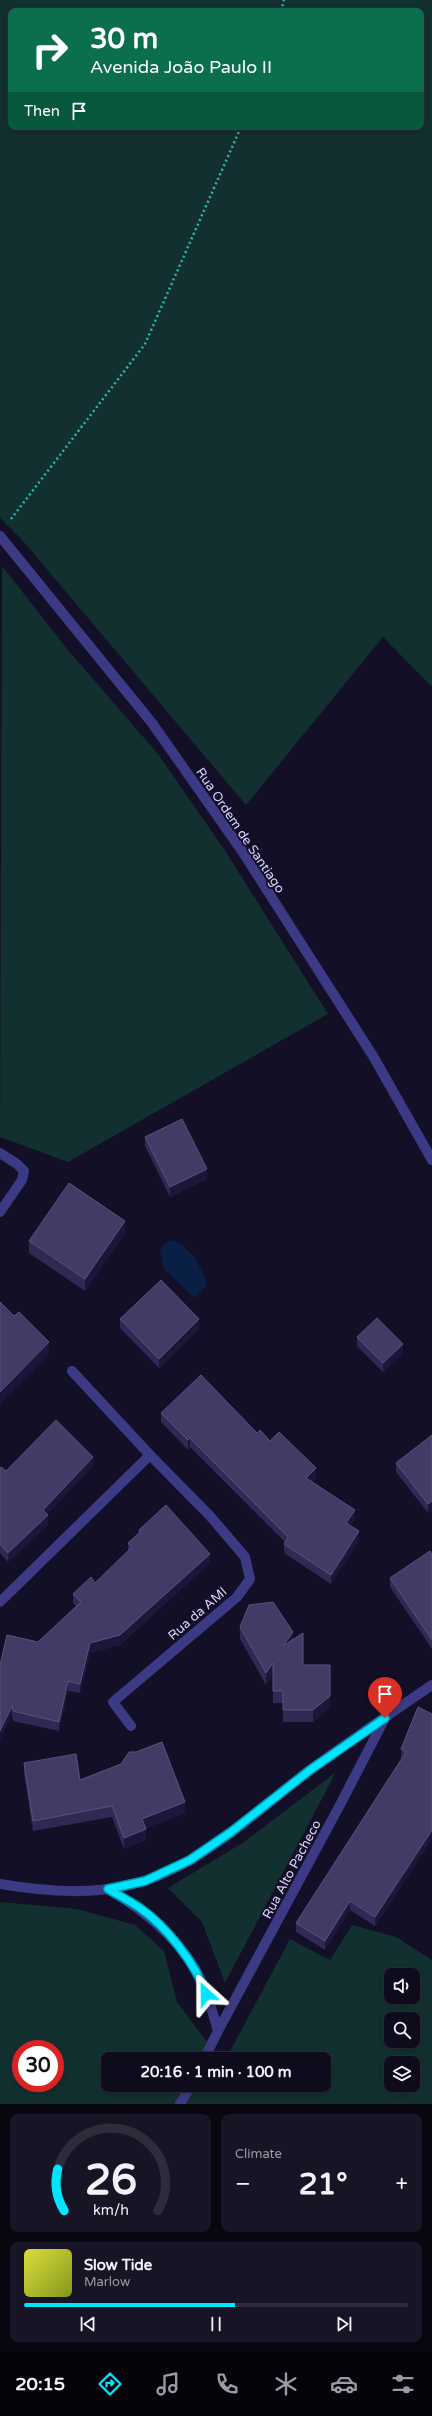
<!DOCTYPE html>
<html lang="en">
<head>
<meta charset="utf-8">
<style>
	:root { --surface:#0e0b1c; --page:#171425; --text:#f1f3f6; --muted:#9b9ba3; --line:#2e2b3b; --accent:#00e5ff }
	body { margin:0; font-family:"Varela Round",sans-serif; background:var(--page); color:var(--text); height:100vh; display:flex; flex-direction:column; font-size:15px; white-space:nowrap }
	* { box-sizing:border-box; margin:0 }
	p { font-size:13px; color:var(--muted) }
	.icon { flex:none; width:22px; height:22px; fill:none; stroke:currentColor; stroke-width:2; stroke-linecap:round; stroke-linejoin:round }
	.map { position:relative; height:2104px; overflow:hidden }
	.panel { display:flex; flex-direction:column; gap:10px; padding:10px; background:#08060f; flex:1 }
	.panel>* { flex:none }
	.guide { position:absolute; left:8px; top:8px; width:416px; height:122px; border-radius:8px; box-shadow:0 2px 6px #0003,0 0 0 1px var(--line); background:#0b6e4f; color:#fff; overflow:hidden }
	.fabs { position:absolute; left:384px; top:1968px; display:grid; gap:8px }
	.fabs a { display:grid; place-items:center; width:36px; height:36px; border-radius:8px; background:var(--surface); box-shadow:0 2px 6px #0003,0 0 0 1px var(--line); font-size:20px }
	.speed { position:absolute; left:12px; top:2040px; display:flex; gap:8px; font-size:20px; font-weight:700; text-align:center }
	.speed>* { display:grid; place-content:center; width:52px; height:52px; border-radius:50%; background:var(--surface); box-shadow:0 2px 6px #0003,0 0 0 1px var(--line); line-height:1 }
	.speed .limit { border:6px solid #d22; background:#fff; color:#111 }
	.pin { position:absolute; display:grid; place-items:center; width:34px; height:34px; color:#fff; margin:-41px -17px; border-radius:50% 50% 50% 0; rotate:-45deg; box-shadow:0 0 4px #0007 }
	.pin .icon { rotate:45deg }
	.me { position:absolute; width:44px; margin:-22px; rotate:336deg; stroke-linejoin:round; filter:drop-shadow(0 0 3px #0008) }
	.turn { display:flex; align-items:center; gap:14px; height:84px; padding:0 16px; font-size:18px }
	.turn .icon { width:52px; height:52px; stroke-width:2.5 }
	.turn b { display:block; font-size:28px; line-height:34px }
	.then { display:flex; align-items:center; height:38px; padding:0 16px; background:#0003; gap:8px; font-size:15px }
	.big { font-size:30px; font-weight:700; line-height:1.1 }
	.panel .card { flex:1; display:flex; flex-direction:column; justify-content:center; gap:6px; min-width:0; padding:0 14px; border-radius:8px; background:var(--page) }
	.panel .dial { align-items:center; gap:0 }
	.dial svg { height:104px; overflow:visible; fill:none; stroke:var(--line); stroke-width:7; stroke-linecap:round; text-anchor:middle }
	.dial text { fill:var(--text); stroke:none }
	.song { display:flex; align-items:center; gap:12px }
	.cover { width:48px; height:48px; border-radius:6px; background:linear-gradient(135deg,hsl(60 70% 55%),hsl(70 70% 35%)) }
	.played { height:4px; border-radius:2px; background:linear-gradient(90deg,var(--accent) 55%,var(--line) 55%) }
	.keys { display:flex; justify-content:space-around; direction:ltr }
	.heat { display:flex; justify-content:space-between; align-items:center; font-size:22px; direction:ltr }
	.panel .tiles { flex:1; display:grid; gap:10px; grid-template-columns:1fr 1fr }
	.card:last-child { grid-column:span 2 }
	.trip { position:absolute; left:101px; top:2052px; width:230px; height:40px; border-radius:8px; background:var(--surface); box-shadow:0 2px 6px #0003,0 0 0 1px var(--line); font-weight:700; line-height:40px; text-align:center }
	.menu { display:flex; height:64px; justify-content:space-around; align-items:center; background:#06040b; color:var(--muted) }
	.menu .icon { width:28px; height:28px }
	.menu .active { color:var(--accent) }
	.menu b { font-size:18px; color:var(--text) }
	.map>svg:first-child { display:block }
</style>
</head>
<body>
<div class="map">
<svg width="432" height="2104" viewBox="0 0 432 2104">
	<rect width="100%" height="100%" fill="#130f26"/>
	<path fill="#12302f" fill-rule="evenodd" d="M0,0H432V687L383,637L246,805L23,541L0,518ZM11,11H421V127H11Z
		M2,566L68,650L158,754L224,849L328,1014L68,1162L0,1137Z
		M336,1772L225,1983L202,1922L168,1888L244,1842Z
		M0,1902L77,1909L135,1925L164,1951L177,2002L220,2059H108V2085H324V2059H226L290,1939L330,1960L352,1925L396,1937L432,1960V2104H0ZM391,1975H413V1997H391ZM391,2019H413V2041H391ZM21,2049H55V2083H21ZM391,2063H413V2085H391Z"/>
	<path fill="#0a1f44" d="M170,1240C188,1242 203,1269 207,1285L195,1298L164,1269L160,1251L165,1243Z"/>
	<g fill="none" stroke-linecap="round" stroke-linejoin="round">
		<path stroke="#2fb8b0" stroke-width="2.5" stroke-dasharray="2 3" stroke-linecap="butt" d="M281,11L284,0
			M11,519L145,344L241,127"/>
		<path stroke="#3d3a85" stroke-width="10" d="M0,536L152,723L242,851L373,1056L432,1160
			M0,1153L17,1164L24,1171L22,1180L0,1212
			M0,1602L150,1455L72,1371
			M131,1726L113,1702L237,1597L250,1579L245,1557L210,1516L150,1455
			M0,1884C47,1892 98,1896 144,1881C208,1860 258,1809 310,1770C350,1741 391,1713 432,1685
			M108,1889C145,1911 183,1941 202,1982C209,1997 213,2015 218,2031L204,2059
			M218,2031L341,1803L384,1720
			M180,2104L191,2085"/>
	</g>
	<path fill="#312854" d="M145,1137L207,1179L170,1197L145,1146Z
		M125,1233L85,1291L29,1253V1241Z
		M120,1319L199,1328L159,1368L120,1328Z
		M357,1337L403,1353L383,1372L357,1346Z
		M161,1413L257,1433L270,1441L316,1477L312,1482L355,1519L350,1526L359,1540L331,1584L284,1553V1544L285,1542L190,1447L188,1450L161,1422Z
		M432,1435V1510L428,1513L396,1472V1463Z
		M93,1466L47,1514L48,1525L8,1562L0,1553V1468L6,1471Z
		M139,1530L210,1563L120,1645L90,1653L80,1693L68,1691L59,1731L13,1721L0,1665L38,1642L76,1606L73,1603V1594L95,1583L128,1551V1543L139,1533Z
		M432,1554V1649L390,1587V1578Z
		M240,1627L293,1640L303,1665H330V1708L313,1722H283V1703H273V1675L266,1685L240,1639Z
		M432,1714V1839L375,1926L350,1910L325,1950L296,1932V1923L402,1759L401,1758V1749Z
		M136,1752L185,1813L146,1828V1840L124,1849L112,1817L33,1831L24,1774V1763L80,1780L121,1764Z"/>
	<path fill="#1d163a" d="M207,1169V1179L170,1197V1187Z
		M125,1221V1233L85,1291V1279Z
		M199,1319V1328L159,1368V1359Z
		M49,1342V1354L0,1404V1392Z
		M403,1344V1353L383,1372V1363Z
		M190,1438V1447L188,1450V1440Z
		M93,1457V1466L43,1519V1510Z
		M316,1468V1477L306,1488V1478Z
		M432,1501V1510L428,1513V1504Z
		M355,1510V1519L346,1532V1523Z
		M48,1515V1525L8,1562V1553Z
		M359,1531V1540L331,1584V1575Z
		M210,1554V1563L120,1645L90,1653L80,1693V1684L90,1643Z
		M293,1632V1644L283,1646Z
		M273,1663V1675L266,1685V1673Z
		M68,1681V1691L59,1731V1722Z
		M330,1696V1708L313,1722V1710Z
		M12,1706V1715L0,1741V1731Z
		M185,1802V1813L142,1830V1819Z
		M146,1829V1840L124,1849V1838Z
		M432,1830V1839L375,1926V1917Z
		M350,1901V1910L325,1950V1941Z"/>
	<path fill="#433a66" stroke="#5a527e" d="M182,1119L207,1169L170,1187L145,1137Z
		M69,1183L125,1221L85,1279L29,1241Z
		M161,1280L199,1319L159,1359L120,1319Z
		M0,1302L14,1316L19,1312L49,1342L0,1392Z
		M377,1318L403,1344L383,1363L357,1337Z
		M201,1375L257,1433L260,1430L270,1441L279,1432L316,1468L306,1478L355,1510L346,1523L359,1531L331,1575L284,1544L288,1537L190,1438L188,1440L161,1413Z
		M56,1420L93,1457L43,1510L48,1515L8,1553L0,1544V1468L1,1467L6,1471Z
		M432,1435V1501L428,1504L396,1463Z
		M166,1505L210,1554L120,1635L90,1643L80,1684L68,1681L59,1722L13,1711L12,1706L0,1731V1665L7,1635L38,1642L81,1602L73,1594L91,1577L95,1583L132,1547L128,1543L140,1532L139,1530Z
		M430,1551L432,1554V1640L390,1578Z
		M273,1602L293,1632L283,1646L303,1633V1665H330V1696L313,1710H283V1691H273V1663L266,1673L240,1627L249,1605Z
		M418,1707L432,1714V1830L375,1917L350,1901L325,1941L296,1923L406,1752L401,1749Z
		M162,1742L185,1802L142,1819L146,1829L124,1838L112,1806L33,1821L24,1763L76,1754L80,1780L121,1764L129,1752H136Z"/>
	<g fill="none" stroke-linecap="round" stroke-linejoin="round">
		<defs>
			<path id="route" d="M206,1994C196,1964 166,1926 140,1908C130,1901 118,1895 108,1889L145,1881L190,1860L231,1832L310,1770L385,1718"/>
		</defs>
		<use href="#route" stroke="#0095a6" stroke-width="10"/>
		<use href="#route" stroke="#00e5ff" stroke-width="7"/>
	</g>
	<g text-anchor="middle" stroke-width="4" stroke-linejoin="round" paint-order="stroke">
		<g font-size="13" fill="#d9d4ff" stroke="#130f26">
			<text transform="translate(241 830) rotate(56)" y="5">Rua Ordem de Santiago</text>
			<text transform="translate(197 1613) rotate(-41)" y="5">Rua da AMI</text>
			<text transform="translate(291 1869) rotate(-62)" y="5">Rua Alto Pacheco</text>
		</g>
	</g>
</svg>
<div class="fabs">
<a><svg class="icon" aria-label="sound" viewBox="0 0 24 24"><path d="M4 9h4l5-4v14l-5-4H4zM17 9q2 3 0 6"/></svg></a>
<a><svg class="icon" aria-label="search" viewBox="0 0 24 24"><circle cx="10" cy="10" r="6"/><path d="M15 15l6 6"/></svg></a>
<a><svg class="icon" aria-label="layers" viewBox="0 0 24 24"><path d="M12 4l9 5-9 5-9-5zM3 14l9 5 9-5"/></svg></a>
</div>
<div class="speed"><div class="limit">30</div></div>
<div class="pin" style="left:385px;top:1718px;background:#d93025"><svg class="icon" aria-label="arrive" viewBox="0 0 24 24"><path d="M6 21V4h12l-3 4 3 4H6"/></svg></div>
<svg class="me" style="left:206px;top:1994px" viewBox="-20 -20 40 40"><path d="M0-17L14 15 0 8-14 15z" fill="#00e5ff" stroke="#fff" stroke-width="4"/></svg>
<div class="trip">20:16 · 1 min · 100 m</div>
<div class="guide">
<div class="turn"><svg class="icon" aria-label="right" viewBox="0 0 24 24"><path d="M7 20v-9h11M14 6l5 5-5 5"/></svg><div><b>30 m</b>Avenida João Paulo II</div></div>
<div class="then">Then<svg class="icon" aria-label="arrive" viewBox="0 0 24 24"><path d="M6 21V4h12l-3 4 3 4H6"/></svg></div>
</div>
</div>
<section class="panel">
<div class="tiles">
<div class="card dial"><svg viewBox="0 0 100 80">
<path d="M14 69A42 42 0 1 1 86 69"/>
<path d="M14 69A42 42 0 0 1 9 37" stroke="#00e5ff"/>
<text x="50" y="56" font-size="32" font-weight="700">26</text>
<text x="50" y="72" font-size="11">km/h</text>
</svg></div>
<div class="card"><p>Climate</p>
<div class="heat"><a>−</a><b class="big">21°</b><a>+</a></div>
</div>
<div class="card">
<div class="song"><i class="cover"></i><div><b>Slow Tide</b><p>Marlow</p></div></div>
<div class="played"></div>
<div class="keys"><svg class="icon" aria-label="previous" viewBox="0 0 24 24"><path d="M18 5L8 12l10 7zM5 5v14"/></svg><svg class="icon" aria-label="pause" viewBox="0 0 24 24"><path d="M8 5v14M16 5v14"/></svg><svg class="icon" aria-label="next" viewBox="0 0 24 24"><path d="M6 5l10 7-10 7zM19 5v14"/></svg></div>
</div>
</div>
</section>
<nav class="menu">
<b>20:15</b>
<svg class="icon active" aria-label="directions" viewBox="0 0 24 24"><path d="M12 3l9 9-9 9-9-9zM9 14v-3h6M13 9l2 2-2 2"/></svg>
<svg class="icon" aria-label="music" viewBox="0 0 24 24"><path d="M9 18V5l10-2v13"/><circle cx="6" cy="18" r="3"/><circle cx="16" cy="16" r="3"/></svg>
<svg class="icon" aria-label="phone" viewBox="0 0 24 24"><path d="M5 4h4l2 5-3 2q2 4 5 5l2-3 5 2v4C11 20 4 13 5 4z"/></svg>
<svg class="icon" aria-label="climate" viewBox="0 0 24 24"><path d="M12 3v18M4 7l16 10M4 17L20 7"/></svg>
<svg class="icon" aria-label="car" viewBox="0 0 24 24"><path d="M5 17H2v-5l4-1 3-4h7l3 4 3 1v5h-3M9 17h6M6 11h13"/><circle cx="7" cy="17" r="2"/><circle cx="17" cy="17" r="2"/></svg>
<svg class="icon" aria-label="filters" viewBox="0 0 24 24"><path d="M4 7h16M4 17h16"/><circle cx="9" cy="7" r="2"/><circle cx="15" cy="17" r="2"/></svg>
</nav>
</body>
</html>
